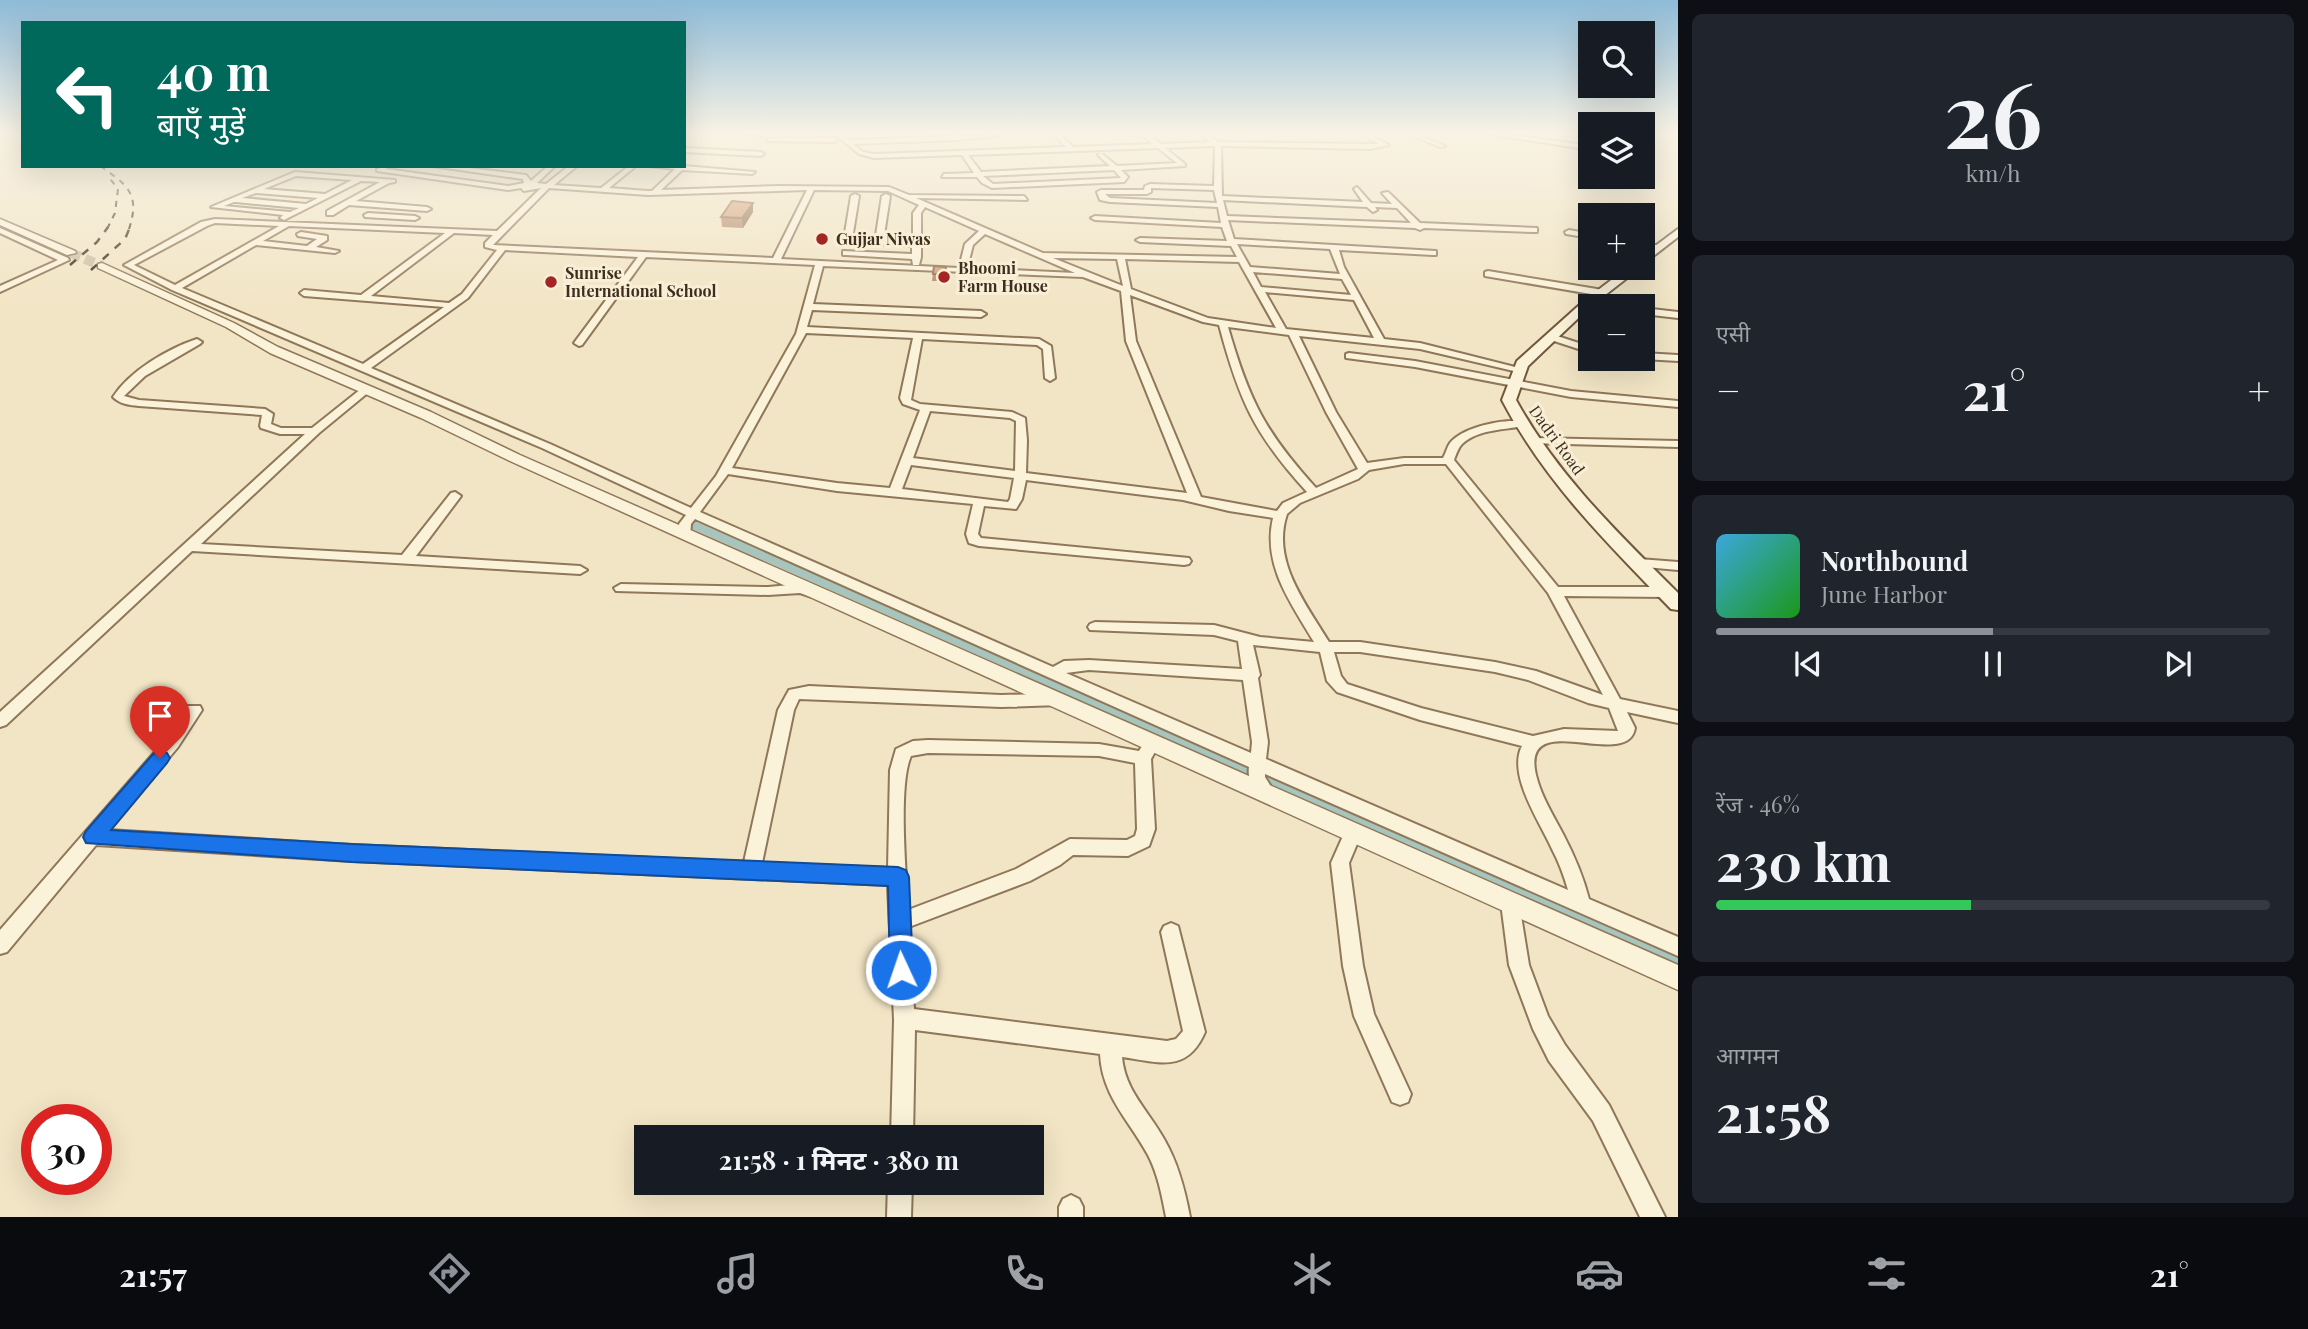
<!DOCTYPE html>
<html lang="hi">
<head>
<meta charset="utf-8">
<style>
	:root { --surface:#171b24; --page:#20242c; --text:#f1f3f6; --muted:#9ea1a6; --line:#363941; --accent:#8c9099 }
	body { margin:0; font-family:"Playfair Display","Noto Sans Devanagari",serif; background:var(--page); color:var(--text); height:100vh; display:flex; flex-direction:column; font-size:26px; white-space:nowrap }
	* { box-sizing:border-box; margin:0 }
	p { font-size:23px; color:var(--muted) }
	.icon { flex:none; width:38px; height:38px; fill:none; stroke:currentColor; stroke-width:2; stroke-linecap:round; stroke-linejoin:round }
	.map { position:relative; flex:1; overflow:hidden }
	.drawer { display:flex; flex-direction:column; gap:14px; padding:14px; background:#0d0f14; width:630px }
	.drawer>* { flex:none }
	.hud { position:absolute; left:21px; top:21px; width:665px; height:147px; border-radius:0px; box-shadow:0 7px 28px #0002; background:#00695c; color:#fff; overflow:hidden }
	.fabs { position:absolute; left:1578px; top:21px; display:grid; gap:14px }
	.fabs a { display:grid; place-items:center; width:77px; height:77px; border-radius:0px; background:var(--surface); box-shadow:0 7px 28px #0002; font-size:35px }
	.speed { position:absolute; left:21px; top:1104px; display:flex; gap:14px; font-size:35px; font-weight:700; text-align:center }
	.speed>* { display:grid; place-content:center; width:91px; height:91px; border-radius:50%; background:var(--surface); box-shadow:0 7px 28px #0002; line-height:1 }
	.speed .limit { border:10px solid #d22; background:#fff; color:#111 }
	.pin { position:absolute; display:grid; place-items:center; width:60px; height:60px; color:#fff; margin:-72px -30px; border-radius:50% 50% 50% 0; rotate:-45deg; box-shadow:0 0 7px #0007 }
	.pin .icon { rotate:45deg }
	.me { position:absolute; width:77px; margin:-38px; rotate:357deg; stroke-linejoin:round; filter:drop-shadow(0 0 5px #0008) }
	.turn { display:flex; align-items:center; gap:24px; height:147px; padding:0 21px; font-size:32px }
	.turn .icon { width:91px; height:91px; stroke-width:2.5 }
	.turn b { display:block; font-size:49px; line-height:60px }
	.big { font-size:52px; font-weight:700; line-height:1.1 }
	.drawer .card { flex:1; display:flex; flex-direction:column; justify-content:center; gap:10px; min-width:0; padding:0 24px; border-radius:10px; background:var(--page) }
	.drawer .dial { align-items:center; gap:0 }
	.dial b { font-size:91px; line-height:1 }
	.song { display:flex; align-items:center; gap:21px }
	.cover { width:84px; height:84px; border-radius:10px; background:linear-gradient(135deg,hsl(200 70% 55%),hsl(120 70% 35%)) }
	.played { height:7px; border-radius:4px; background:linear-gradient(90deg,var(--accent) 50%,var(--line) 50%) }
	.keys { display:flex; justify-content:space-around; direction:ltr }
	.heat { display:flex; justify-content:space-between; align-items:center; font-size:38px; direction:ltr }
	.charge { height:10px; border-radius:5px; background:linear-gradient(90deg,#34c759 46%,var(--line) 0) }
	.trip { position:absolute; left:634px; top:1125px; width:410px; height:70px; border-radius:0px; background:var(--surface); box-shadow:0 7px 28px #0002; font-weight:700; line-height:70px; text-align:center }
	.tab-bar { display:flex; height:112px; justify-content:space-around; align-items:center; background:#090b0e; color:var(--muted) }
	.tab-bar .icon { width:49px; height:49px }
	.tab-bar .selected { color:var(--accent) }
	.tab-bar b { font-size:32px; color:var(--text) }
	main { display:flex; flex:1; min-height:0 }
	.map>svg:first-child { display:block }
</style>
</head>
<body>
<main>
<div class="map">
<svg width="1678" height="1217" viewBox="0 0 1678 1217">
	<rect width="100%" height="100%" fill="#f2e5c5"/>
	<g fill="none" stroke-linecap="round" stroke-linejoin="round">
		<path fill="#a7c5bd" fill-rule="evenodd" d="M694,521L1678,946V965L690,528L688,525Z"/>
		<path stroke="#cec0a4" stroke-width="10" stroke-dasharray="10 5" stroke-linecap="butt" d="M71,253L102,266"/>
		<defs>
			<path id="minor" d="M745,134H774L775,135L772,137Z
				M835,134H842L849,140L953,136L951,134L959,136L1002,135L957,140L853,144L863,152L874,154L1066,147L1053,134H1059L1073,147L1153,144L1141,134H1148L1161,144L1210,142L1199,134H1206L1218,142L1379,144L1362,134H1369L1389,145L1370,149L1221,146L1222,196L1363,202L1354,189L1357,187L1371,203L1392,204L1382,193L1388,192L1420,223L1537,228V232H1534L1424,228L1420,230L1415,228L1228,220L1234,239L1436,251V255H1433L1339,250L1344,267L1384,339L1420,343L1523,369L1518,372L1420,349L1299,336L1336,412L1367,463L1404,458H1443C1446,453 1447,447 1450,443C1463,427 1505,418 1524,422V426C1503,430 1479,429 1462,444C1458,448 1456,455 1454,460L1558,587H1667L1674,592L1667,597L1564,596L1620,699L1678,711V723L1627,712L1635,728C1628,772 1520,706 1536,775C1541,796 1553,815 1563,834C1574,855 1583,876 1589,899L1678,937V956L1265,774V777L1275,793L1272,798C1255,804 1247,780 1249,767L695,519L691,524L690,536H680L679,524L686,515L542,448L172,290L124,265L201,222L215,219L497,231L541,188L524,191L521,188L508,190L377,171V169L389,166L386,169L508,186L524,183L523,179L432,166H453L526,175L531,181L548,166H555L537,183L546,184L569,166H577L554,185L601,188L629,166H636L609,188L648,191H652L675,169L649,166H684L755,172L752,174L682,170L661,190L779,186L889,187L909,195L1024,196L1027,200L916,198L1043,253L1237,257L1231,246L1140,242L1136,240L1140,238L1227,241L1222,227L1095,220L1091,218L1095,216L1221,223L1218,207L1110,202L1100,200L1097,192L1101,190H1144L1145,186L1150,184L1214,186L1215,146L1165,148L1185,164V166L1121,170L1128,177L1124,182L992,188L982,183L977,177H942L944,174L974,173L962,155L874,158L859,154ZM1158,148L1177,163L1117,166L1101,153L1098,155L1110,166L981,172L968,155ZM1114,170L1121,178L993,184L983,176ZM549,188L648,195L807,190L773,258L493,245ZM1151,188L1214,190L1217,203L1110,198L1105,194H1147L1151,192ZM814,190L888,191L919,205L913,213V241L852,239L848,241L852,243L912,246V254L843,251V255H846L912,259L913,265H919L921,257V213L925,207L979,231L965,244L959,268L781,259ZM1223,200L1367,207L1373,212L1377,210L1375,207L1397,208L1411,223L1227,216ZM215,223L279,226L175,285L134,265L207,226ZM289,226L445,233L361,295L304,290L300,293L304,296L444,307L363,364L182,288L256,245L335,253L339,251L316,247L327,240V236L301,232L297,234L298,236L317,239L307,246L263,241ZM454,233L493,235L485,243V247L497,250L462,294L449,303L371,296ZM985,234L1075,273L967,268L973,245ZM1237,244L1330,249L1340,274L1250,267ZM505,250L638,257L574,343L579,346L582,345L646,257L815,265L796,334L716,476L691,508L550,444L371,368L468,298ZM1053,258L1117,259L1123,286ZM1125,259L1239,262L1276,328L1208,318L1131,289ZM823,266L1083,277L1121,291L1126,341L1187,493L1026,473L1027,440L1025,418L1012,412L920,404L911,400L922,339L1037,345L1043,349L1045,378L1050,381L1055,378L1051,346L1039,339L807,327L812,310L981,317L986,314L981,311L813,304ZM1253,272L1342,279L1351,295L1261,287ZM1265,292L1354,300L1374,338L1286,329ZM1130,295L1203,322L1219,325C1239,400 1254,434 1307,492L1283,503L1277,511L1201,497L1136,341ZM1228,327L1289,335L1326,412L1358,469L1316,488C1265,432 1249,400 1228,327ZM806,333L913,338L900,398L903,404L920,410L890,488L837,483L732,468ZM930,411L1010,418L1016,421L1015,471L913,458ZM1404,464H1446L1548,593L1603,695L1536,671L1495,662L1360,642H1329C1306,604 1271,561 1287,514L1300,503L1358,479L1369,470ZM911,465L1014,478L1010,499L1008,502L902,489ZM728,474L837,491L973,504L966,534L969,543L979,546L1184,565L1189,564L1191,561L1189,558L981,538L978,534L984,506L1016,509L1022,499L1026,480L1183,500L1229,511L1273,518C1262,565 1291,603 1314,642L1260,637L1214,625L1095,622L1090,624L1088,627L1090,630L1214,635L1238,641L1242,669L1089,660L1064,661L1053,667L700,512ZM1253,645L1320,652L1327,681L1337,692L1420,720L1522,746C1507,775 1540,822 1552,849C1559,862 1564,876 1568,890L1266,759L1268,742L1258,678L1260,675ZM1334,652H1360L1495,672L1528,680L1588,703L1609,708L1618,731L1564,729L1533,736L1421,708L1347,684L1341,676ZM1089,670L1243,680L1252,742L1251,753L1066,673Z
				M1408,134H1416L1445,146L1440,147Z
				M1488,134H1503L1591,146V150Z
				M769,138H834L837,140L834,142L767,141Z
				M684,148L761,152L764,154L761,156L684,152Z
				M295,172L395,180V182L389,183L356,201L427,207L431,209L427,211L349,205L333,215H327V211L380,182L361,181L284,220L280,218L283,215L211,207ZM296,176L352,180L325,194L264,189ZM256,193H257L318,198L306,204L242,198ZM234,202H236L299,208L290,212L224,206Z
				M855,194L859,196L853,233L849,235L845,233L851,196Z
				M886,194L890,196L884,235L880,237L876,235L882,196Z
				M368,213L415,216L419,218L415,220L365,217L364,215Z
				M0,228L68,258L69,260L0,292V286L58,260L0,233Z
				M1569,230L1591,234V238L1566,234L1565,232Z
				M1643,243L1662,246L1663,248L1659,250L1643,247Z
				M1488,271L1603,290L1607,293L1603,296L1485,276V272Z
				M1596,295L1626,304L1627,306H1614L1593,300V296Z
				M1643,308L1678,312V318L1643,314Z
				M1551,334L1591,347V353L1548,339L1546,337Z
				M197,339L202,342L200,344L145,376L124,396L139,400L265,409L273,414L271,424L281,428H312L361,389L365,388L370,391L319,433L201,544L402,555L451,493L455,492L461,496L416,556L580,566L587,570L580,574L192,551L6,725L0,727V712L305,434H280L261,428L260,426L262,415L139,406C129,405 120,404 113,397C130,371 167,349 197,339Z
				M1349,353L1415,361L1571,391L1678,401V407L1571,397L1415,367L1346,358V354Z
				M1643,353L1678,355V361L1643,359Z
				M1533,438L1678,441V447L1529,443L1527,441Z
				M1639,559L1678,562V570L1634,566L1632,563Z
				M621,584L768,587L801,584L817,589L819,592L812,597L800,593L768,595L616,591L614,588Z
				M809,686L1001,695L1043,694L1061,697L1064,701L1061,705L1001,707L799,699L794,710L762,863L888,868L890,770L896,749L913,741L928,740L1099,744L1139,751C1143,744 1146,743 1154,745L1156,750L1151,759L1155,829L1149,846L1128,856L1073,855L1060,865L1030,881L909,927L914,1009L1167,1041L1176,1039L1183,1031L1161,932L1164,926L1171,923L1178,926L1205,1032C1187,1074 1158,1062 1122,1057C1125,1091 1148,1110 1164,1139C1178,1163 1185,1190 1190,1217H1166C1162,1196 1158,1174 1148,1155C1129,1120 1102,1096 1100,1054L915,1030L913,1138H891L894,1020L888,885L352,861L96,845L7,952L0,954V930L166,739L188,706H200L202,710L178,747L108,830L352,845L744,862L778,710L789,690ZM928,753L1099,756L1135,763L1137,829L1135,836L1127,840L1070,839L1016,869L908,910C906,875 898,784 911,756Z
				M1353,824L1359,827L1362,832L1349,863L1363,966L1374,1014L1411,1094L1408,1102L1400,1105L1392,1102L1354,1016L1343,966L1331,863L1347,827Z
				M1510,894L1517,897L1519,903L1529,965L1548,1016L1565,1045L1609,1105L1665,1217H1640L1593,1121L1549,1061L1533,1029L1509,965L1501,903L1503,897Z
				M888,1183H912L911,1217H887Z
				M1071,1195L1079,1199L1083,1207V1217H1059V1207L1063,1199Z"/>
			<path id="tertiary" d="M0,219L75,251L76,253L67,255L0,225Z
				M102,263L234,323L278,347L431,412L520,455L1678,965V990L510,461L421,418L270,353L226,327L98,268V264Z"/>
			<path id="secondary" d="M1678,229V237L1643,264V255Z
				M1627,268H1640L1591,306L1528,366L1516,400C1557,475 1618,533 1678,593V610L1671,609C1608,544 1544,481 1502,400L1517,361L1585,300Z"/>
		</defs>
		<use href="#minor" stroke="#8f7759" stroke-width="4"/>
		<use href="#tertiary" stroke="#8f7759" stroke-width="3"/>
		<use href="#secondary" stroke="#71573c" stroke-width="4"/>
		<use href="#minor" fill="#fbf2da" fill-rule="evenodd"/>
		<use href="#tertiary" fill="#fbf2da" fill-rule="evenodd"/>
		<use href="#secondary" fill="#fbf2da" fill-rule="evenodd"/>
		<path stroke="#3e2e1e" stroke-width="2" stroke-dasharray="6 6" stroke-linecap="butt" d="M100,166C126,184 141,193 129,229
			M107,229L115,213L118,189L108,176"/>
		<path stroke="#3e2e1e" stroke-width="2.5" stroke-dasharray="8 8" stroke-linecap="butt" d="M70,265L97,242L108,227
			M91,270L125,239L130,227"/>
	</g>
	<path fill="#b58967" d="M753,203V212L743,228L722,227L721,217Z
		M934,266L946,267L945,281H932Z"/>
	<path fill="#946f54" d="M753,203V212L743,228L742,218Z"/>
	<path fill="#d39f78" stroke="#946f54" stroke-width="2" d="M732,201L753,203L742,218L721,217Z
		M934,266L946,267L945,274H933Z"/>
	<linearGradient id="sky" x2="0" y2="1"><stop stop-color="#8ebbd7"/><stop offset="0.44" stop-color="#f9f3e5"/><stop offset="1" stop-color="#f9f3e5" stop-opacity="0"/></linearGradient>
	<rect width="1678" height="304" fill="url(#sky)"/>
	<path fill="#1a73e8" stroke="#114b97" stroke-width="2" d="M160,750L167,753L170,758L167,763L111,830L352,844L898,867L906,870L909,877L913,970L909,977L901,981L893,977L890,970L888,886L352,862L86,843L83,837L86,831L154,753Z"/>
	<g fill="#a32524" stroke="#f8efd6" stroke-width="2.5">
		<circle cx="822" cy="239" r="7"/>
		<circle cx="944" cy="277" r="7"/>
		<circle cx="551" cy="282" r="7"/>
	</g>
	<g text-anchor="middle" stroke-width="6" stroke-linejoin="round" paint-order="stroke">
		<g font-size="16" font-weight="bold" fill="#3e2e1e" stroke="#f8efd6" text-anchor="start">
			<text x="836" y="245">Gujjar Niwas</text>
			<text x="958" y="274">Bhoomi<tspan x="958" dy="18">Farm House</tspan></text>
			<text x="565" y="279">Sunrise<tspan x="565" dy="18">International School</tspan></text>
		</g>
		<g font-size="16" fill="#3e2e1e" stroke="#f8efd6">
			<text transform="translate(1557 440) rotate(54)" y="6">Dadri Road</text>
		</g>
	</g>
</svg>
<div class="fabs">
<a><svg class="icon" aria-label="search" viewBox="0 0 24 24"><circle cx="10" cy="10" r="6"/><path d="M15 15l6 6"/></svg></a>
<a><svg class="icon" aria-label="layers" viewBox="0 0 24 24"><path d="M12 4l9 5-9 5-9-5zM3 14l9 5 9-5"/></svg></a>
<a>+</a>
<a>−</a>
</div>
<div class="speed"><div class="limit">30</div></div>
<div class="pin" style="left:160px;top:758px;background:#d93025"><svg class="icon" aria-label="arrive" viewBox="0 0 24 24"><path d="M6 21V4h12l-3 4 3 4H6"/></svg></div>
<svg class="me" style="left:901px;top:970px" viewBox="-20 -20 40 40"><circle r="17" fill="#1a73e8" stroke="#fff" stroke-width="3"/><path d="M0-11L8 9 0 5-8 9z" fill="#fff"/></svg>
<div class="trip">21:58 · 1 मिनट · 380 m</div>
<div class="hud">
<div class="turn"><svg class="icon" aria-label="left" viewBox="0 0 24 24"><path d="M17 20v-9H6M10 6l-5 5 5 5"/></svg><div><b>40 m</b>बाएँ मुड़ें</div></div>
</div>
</div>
<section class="drawer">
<div class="card dial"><b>26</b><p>km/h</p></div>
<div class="card"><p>एसी</p>
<div class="heat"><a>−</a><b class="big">21°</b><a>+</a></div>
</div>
<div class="card">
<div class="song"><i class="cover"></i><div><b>Northbound</b><p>June Harbor</p></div></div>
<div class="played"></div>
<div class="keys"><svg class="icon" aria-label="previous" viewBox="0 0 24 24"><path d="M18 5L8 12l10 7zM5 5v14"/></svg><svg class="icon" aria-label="pause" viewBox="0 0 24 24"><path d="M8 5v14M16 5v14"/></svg><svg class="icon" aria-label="next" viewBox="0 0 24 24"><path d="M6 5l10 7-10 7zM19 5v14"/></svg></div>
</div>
<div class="card"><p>रेंज · 46%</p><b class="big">230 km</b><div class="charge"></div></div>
<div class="card"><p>आगमन</p><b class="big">21:58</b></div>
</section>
</main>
<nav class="tab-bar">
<b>21:57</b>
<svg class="icon selected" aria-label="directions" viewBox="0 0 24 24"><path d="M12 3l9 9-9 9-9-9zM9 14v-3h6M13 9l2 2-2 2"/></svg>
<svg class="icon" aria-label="music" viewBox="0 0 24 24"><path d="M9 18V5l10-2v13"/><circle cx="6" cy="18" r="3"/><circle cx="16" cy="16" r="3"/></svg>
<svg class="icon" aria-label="phone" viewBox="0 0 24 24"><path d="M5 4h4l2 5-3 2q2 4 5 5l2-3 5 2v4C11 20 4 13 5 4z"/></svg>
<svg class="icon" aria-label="climate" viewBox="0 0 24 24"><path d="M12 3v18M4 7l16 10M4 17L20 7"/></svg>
<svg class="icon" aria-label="car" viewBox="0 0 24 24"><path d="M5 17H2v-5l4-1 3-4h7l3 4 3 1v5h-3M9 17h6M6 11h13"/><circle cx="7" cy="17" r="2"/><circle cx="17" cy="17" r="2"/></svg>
<svg class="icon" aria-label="filters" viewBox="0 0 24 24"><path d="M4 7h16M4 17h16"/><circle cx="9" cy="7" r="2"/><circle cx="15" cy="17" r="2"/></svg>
<b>21°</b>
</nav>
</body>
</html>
